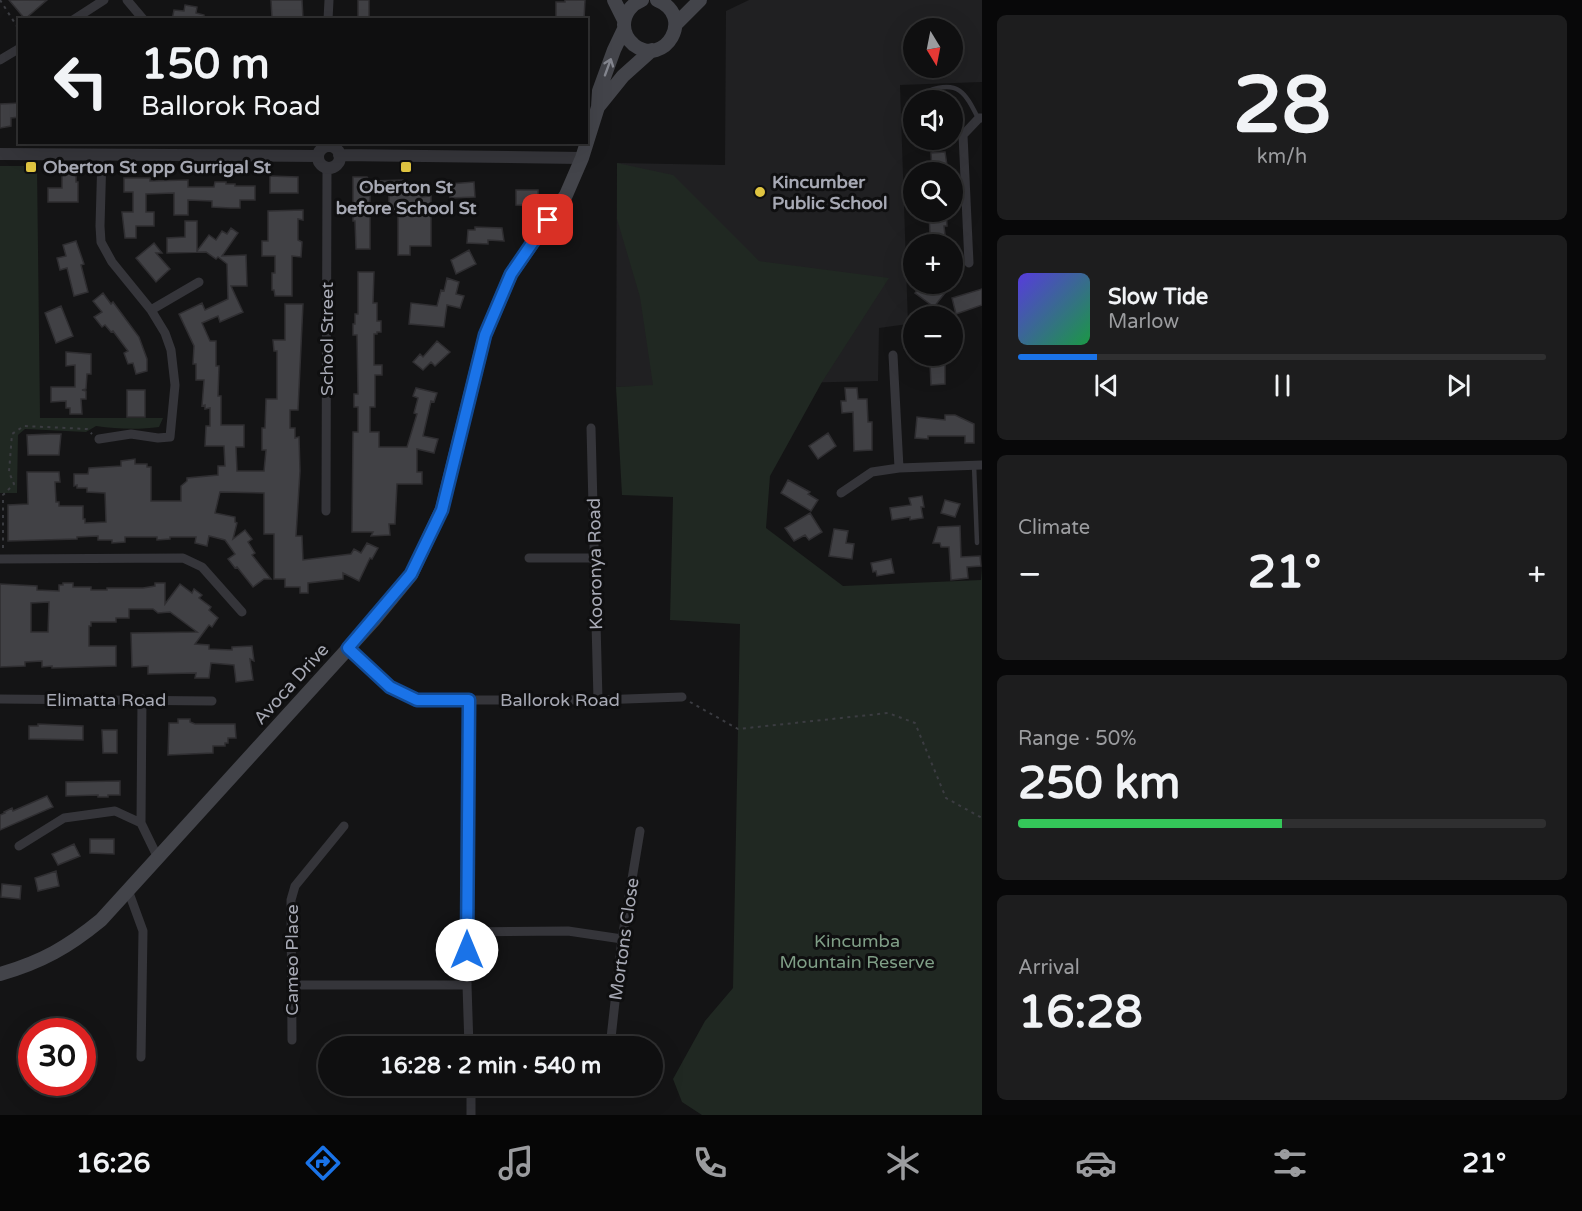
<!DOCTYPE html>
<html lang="en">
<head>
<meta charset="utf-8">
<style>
	:root { --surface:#0f0f10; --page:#1d1d1e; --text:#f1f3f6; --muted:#9b9c9f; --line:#2f2f30; --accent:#1a73e8 }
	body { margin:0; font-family:"Varela Round",sans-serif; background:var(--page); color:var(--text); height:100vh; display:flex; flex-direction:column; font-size:22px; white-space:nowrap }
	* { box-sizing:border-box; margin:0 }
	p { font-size:20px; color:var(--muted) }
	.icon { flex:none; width:33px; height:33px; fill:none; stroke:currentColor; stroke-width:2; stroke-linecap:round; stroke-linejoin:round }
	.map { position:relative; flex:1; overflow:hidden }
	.sheet { display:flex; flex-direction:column; gap:15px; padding:15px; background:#080809; width:600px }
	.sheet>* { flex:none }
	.guide { position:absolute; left:18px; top:18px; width:570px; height:126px; border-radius:0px; box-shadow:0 6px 24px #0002,0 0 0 2px var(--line); background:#0f0f10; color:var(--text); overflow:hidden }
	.needle { width:39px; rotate:170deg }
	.buttons { position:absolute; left:903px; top:18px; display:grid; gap:12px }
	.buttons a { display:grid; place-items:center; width:60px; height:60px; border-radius:50%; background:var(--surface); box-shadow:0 6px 24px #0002,0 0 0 2px var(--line); font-size:30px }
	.speed { position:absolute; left:18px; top:1018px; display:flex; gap:12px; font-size:30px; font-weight:700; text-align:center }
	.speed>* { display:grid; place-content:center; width:78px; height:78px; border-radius:50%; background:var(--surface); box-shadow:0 6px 24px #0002,0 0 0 2px var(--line); line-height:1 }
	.speed .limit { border:9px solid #d22; background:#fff; color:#111 }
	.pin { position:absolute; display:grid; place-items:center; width:51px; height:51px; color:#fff; margin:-26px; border-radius:12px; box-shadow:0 3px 9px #0006 }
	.me { position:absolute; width:66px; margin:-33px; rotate:0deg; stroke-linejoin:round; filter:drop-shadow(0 0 4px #0008) }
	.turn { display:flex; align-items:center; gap:21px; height:126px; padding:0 24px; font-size:27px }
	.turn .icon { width:78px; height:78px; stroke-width:2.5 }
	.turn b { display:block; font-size:42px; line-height:51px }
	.big { font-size:45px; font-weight:700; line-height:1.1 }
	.sheet .widget { flex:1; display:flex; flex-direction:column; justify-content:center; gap:9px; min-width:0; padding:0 21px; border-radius:9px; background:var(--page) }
	.sheet .dial { align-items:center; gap:0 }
	.dial b { font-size:78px; line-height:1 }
	.song { display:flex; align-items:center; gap:18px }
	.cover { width:72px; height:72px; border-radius:9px; background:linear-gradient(135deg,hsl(250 70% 55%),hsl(140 70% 35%)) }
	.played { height:6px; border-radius:3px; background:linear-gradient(90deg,var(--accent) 15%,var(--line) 15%) }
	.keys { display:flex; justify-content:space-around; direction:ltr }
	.heat { display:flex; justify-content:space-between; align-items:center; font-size:33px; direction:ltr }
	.charge { height:9px; border-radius:4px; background:linear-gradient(90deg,#34c759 50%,var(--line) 0) }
	.trip { position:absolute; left:318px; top:1036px; width:345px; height:60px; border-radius:30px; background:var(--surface); box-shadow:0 6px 24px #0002,0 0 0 2px var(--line); font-weight:700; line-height:60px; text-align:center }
	.menu { display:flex; height:96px; justify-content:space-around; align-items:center; background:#060606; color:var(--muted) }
	.menu .icon { width:42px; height:42px }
	.menu .active { color:var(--accent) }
	.menu b { font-size:27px; color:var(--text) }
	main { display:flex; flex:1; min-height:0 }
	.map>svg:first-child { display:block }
</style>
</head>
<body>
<main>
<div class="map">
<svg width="982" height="1115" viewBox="0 0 982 1115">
	<rect width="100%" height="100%" fill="#141415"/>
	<path fill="#202022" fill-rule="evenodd" d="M749,0H982V82L900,85L908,324L879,328L878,381L616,387L617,163L725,165L726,11ZM914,28H952V68H914Z"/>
	<path fill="#202822" d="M617,163L673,175L759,261L889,278L822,382L770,476L766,528L843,586L981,580L982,568V1115H702L682,1102L673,1079L705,1021L733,988L740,624L670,620L673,497L622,495L616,387L653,385L640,297L617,219Z
		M0,166H37L40,418H163L159,427C138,430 117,429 96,426L86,432L25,429L18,435L17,493H0Z"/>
	<path fill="#414145" stroke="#2f2e31" stroke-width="1.5" fill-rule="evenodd" d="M9,0H47L25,19Z
		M271,0H302L303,19L272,18Z
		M358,0H369V20H358Z
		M565,0H585L584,20H559V17H556V2H565Z
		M185,5L197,7L196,13L204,15V20H172L174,10L184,11Z
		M20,103V117L11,118V126L0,128V104Z
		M945,152L948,172H932L931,153Z
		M76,172V182H78V202H48V188H62V173Z
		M270,176L298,177V193H270Z
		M353,177H367L370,181L403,180V188H421V197L431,196V246H410V255H398V211L389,212V192L370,193V249H356L355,221H353Z
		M124,178H150V181L188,180V187H214L215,182H226V184H235V186H255V200H240V208H230L212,207V201L188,200V215H174V193L146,194V212H154V226H136V238H125L122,212H133V192H124Z
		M474,182L475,197L450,198L449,184Z
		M516,190H538V206L516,205Z
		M303,210V220L298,219V240L302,242L301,257L292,256V296H275L274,290H272V273H275V256H262V241H268V211Z
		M929,212H946L947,226H944L945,235H930Z
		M185,221H197V251L209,235L216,240L222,231L227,234L231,228L238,233L222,256L246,255L247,286H231L243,312L220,322L218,316L202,323L210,341H216V366H219L218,396H221V425H244V447H236L237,471H264L266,450H262V428H265L266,399H277V351H274L273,340H285V304H303L298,410H290V428H295V438L299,437L300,471L296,536H302L303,560L351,554L354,549L361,553L367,543L378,548L372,559L370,558L359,581L343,573V579L308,583V593H300V587H285V579H274V534H264V493L220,492L215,513L235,517V522L237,523L233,539L245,530L252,539L248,542L255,553L252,555L271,579H264L253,587L237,567L235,568L228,559L235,554L225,540L209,536L207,546L195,543L196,537H170V539L157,540V537H125V542L112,543V540H98V536L77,537V539L8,541V505L28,504L27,472H59L60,482H55L56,502H59V506H83V519H85V523L106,522L105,493L87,492V488H77V485L74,486V474H88L89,468L121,466V461L135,459V464H147V467H151V501H181V486L187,481V478L218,475V466H225L224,446H205L206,426H210V408L205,409V405L202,406L204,380H196V364H193L194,346L179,314L202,303L205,310L228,299L227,264L218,257L216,259L206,252L167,253V238L185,237Z
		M475,227L502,228L504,241L488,240V244L467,243L468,230H475Z
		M76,241L84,264L81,265L88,292L74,296L67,268L60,270L57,258L66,256L63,245Z
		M154,243L162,253H156L170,269L156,282L136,258Z
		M469,250L476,264L456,274L451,260Z
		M358,272H374L373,303H377V321H381V332H377V334H374V365H382V375H375V407H370V432H379V447H407L417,414L414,413L418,398L413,396L416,388L437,393L434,402L431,401L423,436L438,439L434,453L417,449V472H422V484H397L395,524H389L390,535L371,536L373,532H352L353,432H358V407H354V394H358L357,335H353V324H355V314H358Z
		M447,278L459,282L456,294L464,296L460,308L447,305L444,327L409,324L411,303L437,306L441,290L444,291Z
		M922,284H952L934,307L915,293Z
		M982,289V305L956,314L952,298Z
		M103,293L111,304L113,302L139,337L147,359V371L136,374L133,363L128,364L124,353L128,351L113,331L111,332L105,325L102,327L94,317L102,312L93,301Z
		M61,306L73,336L56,343L45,313Z
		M437,341L450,352L435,366L431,362L423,370L413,362L420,354L423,357Z
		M66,352L91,354V374H87L86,389L82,390L86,391V399H81L82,414H70V408H66V401L51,402V387H75V365L66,366Z
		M945,362V384L931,385L930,363Z
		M845,388H857L858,399H867L868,422H872V450L854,451L853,412L842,413L841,401H846Z
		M127,390H145V417H127Z
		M945,415H955L974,424V443H965V436H928V439L915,438L917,417L945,420Z
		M828,433L836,446L818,459L809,446Z
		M50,434H61L59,455H28L27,435Z
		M788,480L810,492L808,494L818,500L811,511L781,493Z
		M922,496L924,507H921L923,518L910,520V517L892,520L890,508L911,505L909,498Z
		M945,500L960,504L955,517L941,513Z
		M810,513L822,532L809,540L805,535L794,541L785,528Z
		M960,526L961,557L980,556L981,566L967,567L968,578L951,580L949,547H941L940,543H933L938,527Z
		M834,529L848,531L846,543L854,544L852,559L829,556Z
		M891,559L894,573L877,576L876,571L873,572L871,563Z
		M63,583H73V587H91V590H107V588H143L155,586V583H165V604L180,584L192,593L194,589L202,595L199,598L211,607L209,610L218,618L212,627L209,625L195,644L209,645V649L232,650V647L252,646L254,661L250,659L253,680L236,682L234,665L211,663L209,678H195L196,673L148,674V666L132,667L131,633L197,632L170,612L158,613L153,609H129V618H116V622H91V626H89V646H116V666L52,668V666L42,667V661L25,662V666L0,667V584L37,586V590L59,591V585H63ZM49,602L48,632H31V603Z
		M178,719H190V722L195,724H235L236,738H228V743H225V746H213V753L168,755L169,723H178Z
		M38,724L83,726V740L29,739V726H38Z
		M102,730H117V753H103Z
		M120,781V795H108V797H98V795L66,796V782Z
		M47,796L53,807L0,830V815L5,813L4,812L12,808L13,811Z
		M90,839H114V854L90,853Z
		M74,844L80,856L58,865L52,854Z
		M56,871L59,886L38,891L35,878Z
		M2,884L21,886L20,899L1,897Z"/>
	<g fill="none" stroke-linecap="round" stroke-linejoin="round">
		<path stroke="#3b3c41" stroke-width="2" stroke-dasharray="3 4.5" stroke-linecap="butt" d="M0,0L20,31
			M567,143L570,142
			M3,548V495L14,484L9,472L12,434L24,426L87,429L92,434
			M690,702L738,729L888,713L915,723L946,798L982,818"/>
		<path stroke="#35353a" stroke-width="4.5" d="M923,100L928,91C958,80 965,92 978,118
			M952,130L963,135
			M974,465L977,543"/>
		<path stroke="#35353a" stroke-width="9" d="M127,0L143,19
			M73,20L104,0
			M328,20L329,0
			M0,60L20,48
			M328,142V146
			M969,263L963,135L979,118H982
			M151,310L199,282
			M893,355L899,468
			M591,428L598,700
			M99,439L131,434L158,438L170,437L175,385L171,350L165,333L151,310L112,262L101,242L100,226L102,155
			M841,493L872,472L899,468L982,465
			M326,511L327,168
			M529,558H595
			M0,559L183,558L202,567L242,612
			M348,648L391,687L417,700H598L682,697
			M0,699L212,701
			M142,699L141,823L158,858
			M469,700L467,985L469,1047
			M19,846L64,818L115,811L141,823
			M128,890L143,931L141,1057
			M467,932L568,931L622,939
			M292,985H467
			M292,1040L291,900L295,886L344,826
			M610,1047L622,939L640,831
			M471,1086V1115"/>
		<path stroke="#35353a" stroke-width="12" d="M318 157a11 11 0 1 1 22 0a11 11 0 1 1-22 0Z
			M0,154L318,156
			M339,155L582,158"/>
		<path stroke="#43444a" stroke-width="14" d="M614,0L624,20
			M642,0C632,4 624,13 624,25C624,33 628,40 634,45C665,68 696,16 657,0
			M676,24L700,0
			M598,107L623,76L652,50
			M0,974C42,962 68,947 101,920L374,620L411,575L442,509L485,335L511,274L566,195L582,158L598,107L599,91L614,50L624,29"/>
	</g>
	<defs><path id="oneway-shaft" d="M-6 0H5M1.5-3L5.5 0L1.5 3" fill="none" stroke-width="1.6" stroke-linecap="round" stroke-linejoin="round" transform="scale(1.5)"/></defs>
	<use stroke="#84868f" href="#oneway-shaft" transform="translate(608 67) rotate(-70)"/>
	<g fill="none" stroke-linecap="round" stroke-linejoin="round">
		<defs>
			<path id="route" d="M467,950L469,700H417L390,687L348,648L411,574L442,510L485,335L511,274L548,220"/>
		</defs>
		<use href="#route" stroke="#114b97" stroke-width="15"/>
		<use href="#route" stroke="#1a73e8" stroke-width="10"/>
	</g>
	<g fill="#e0c541" stroke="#0f0f10" stroke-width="2">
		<rect x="25" y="161" width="12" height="12" rx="3"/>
		<rect x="400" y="161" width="12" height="12" rx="3"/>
		<circle cx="760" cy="192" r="6"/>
	</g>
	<g text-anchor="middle" stroke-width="6" stroke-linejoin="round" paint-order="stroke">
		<g font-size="18" font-weight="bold" fill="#a7a9b4" stroke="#0f0f10" text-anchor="start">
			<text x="43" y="173">Oberton St opp Gurrigal St</text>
			<text x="772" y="188">Kincumber<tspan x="772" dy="21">Public School</tspan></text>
			<text x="406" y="193" text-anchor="middle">Oberton St<tspan x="406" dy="21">before School St</tspan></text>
		</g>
		<g font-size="18" fill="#a7a9b4" stroke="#0f0f10">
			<text transform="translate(327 339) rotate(-90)" y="6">School Street</text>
			<text transform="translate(595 564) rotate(-91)" y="6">Kooronya Road</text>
			<text transform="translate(291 684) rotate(-48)" y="6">Avoca Drive</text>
			<text x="106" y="706">Elimatta Road</text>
			<text x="560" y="706">Ballorok Road</text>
			<text transform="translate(624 939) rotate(-82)" y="6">Mortons Close</text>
			<text transform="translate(292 960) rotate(-90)" y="6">Cameo Place</text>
		</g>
		<g font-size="18" fill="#7f9e86" stroke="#0f0f10">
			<text x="857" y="947">Kincumba<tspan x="857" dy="21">Mountain Reserve</tspan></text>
		</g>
	</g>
</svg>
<div class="buttons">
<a><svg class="needle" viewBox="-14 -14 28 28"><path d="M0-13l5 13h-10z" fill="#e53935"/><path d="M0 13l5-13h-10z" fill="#9b9c9f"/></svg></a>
<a><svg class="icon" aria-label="sound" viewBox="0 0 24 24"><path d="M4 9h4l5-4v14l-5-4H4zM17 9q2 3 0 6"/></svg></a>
<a><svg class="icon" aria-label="search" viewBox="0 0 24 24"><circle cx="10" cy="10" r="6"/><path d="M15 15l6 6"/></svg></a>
<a>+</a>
<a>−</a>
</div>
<div class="speed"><div class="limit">30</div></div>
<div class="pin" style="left:548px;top:220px;background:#d93025"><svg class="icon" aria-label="arrive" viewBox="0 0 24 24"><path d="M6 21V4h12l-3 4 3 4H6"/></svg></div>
<svg class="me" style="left:467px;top:950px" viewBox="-20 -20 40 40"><circle r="19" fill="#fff"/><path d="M0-13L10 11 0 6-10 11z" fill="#1a73e8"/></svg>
<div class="trip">16:28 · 2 min · 540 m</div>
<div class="guide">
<div class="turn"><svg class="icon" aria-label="left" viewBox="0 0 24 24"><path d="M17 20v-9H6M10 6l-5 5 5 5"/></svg><div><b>150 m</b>Ballorok Road</div></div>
</div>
</div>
<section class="sheet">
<div class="widget dial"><b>28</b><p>km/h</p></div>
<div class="widget">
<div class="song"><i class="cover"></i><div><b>Slow Tide</b><p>Marlow</p></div></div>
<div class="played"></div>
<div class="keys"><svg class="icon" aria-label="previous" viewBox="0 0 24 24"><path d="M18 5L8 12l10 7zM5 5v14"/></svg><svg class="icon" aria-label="pause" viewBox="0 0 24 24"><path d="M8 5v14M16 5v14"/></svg><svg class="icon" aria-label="next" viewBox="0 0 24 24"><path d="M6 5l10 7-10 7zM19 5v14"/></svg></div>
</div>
<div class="widget"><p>Climate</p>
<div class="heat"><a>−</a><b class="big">21°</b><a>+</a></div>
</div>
<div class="widget"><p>Range · 50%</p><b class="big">250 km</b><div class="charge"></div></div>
<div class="widget"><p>Arrival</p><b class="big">16:28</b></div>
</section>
</main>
<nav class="menu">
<b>16:26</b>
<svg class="icon active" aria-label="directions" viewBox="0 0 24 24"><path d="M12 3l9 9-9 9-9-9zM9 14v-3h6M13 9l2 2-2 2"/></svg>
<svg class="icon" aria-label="music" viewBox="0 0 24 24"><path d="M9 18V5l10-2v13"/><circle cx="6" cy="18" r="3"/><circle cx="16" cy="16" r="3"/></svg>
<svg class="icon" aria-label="phone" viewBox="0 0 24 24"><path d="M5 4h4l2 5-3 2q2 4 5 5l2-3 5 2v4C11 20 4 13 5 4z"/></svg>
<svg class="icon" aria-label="climate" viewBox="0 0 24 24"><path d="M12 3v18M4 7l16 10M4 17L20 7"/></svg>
<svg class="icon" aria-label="car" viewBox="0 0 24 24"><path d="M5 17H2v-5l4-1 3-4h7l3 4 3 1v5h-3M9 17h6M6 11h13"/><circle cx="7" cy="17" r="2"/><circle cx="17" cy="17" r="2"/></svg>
<svg class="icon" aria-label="filters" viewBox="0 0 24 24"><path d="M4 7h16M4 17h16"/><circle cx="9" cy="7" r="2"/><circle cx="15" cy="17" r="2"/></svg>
<b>21°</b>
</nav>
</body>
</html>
